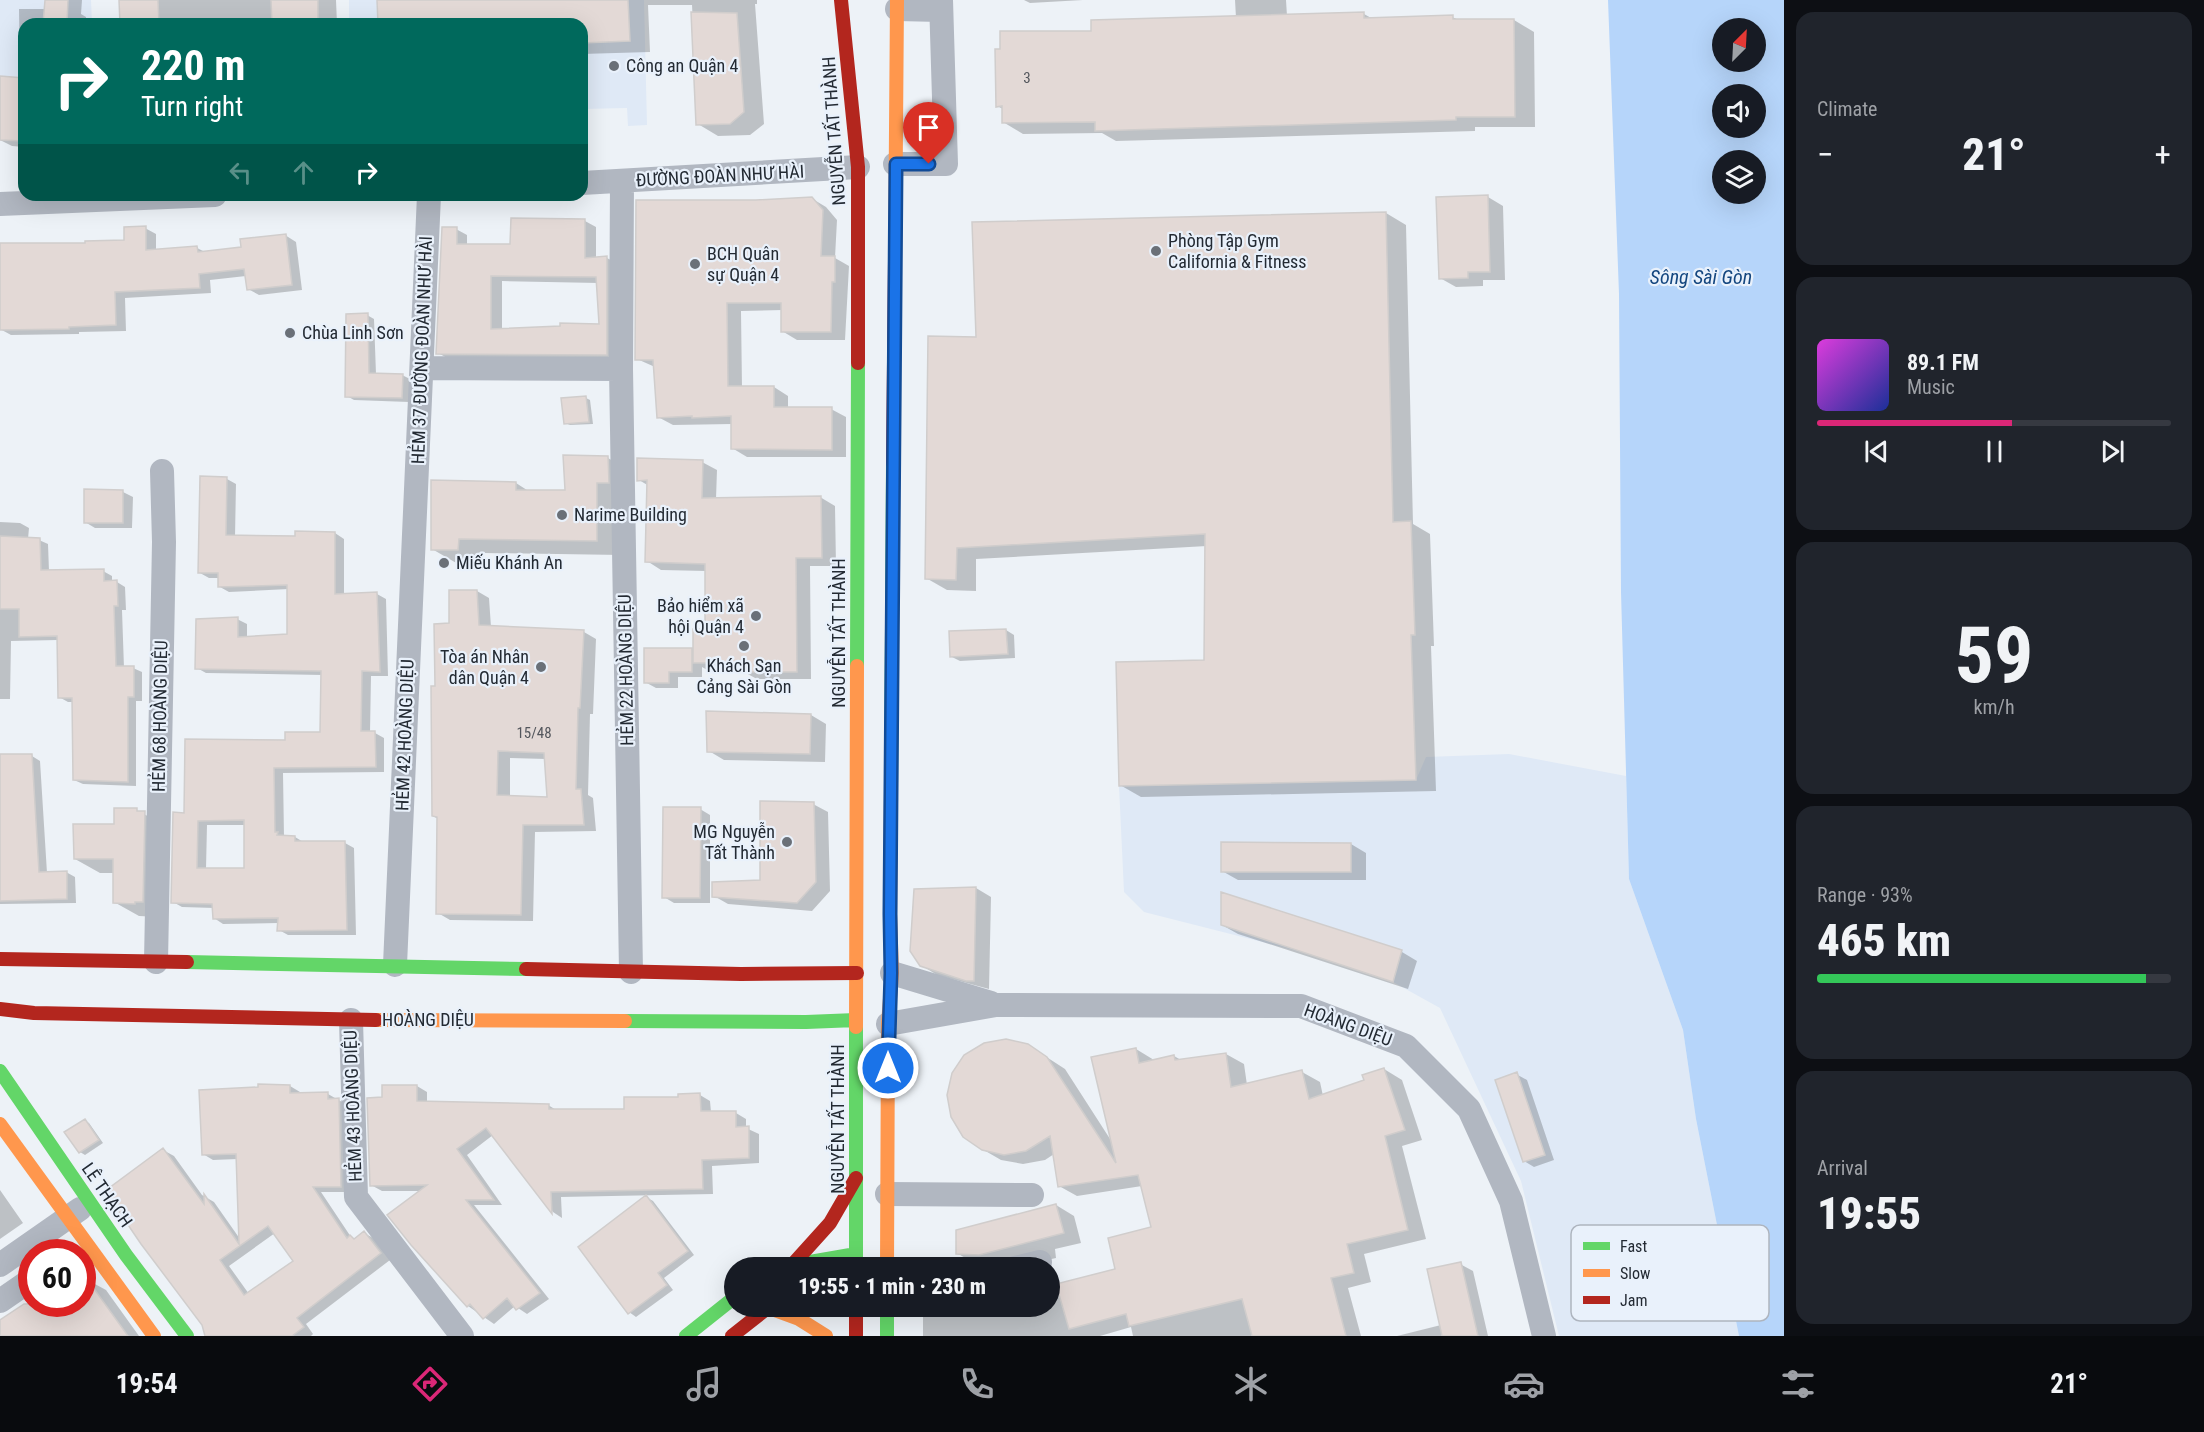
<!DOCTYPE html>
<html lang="en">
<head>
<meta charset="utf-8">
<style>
	:root { --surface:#171b24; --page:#20242c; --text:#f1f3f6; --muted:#9ea1a6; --line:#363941; --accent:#db2777 }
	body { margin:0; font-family:"Roboto Condensed",sans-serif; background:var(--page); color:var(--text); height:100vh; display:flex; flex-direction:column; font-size:22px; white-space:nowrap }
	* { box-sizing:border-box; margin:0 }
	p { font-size:20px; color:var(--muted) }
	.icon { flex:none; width:33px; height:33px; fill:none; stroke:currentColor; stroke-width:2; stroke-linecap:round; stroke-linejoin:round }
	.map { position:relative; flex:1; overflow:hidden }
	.drawer { display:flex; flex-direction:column; gap:12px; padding:12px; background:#0d0f14; width:420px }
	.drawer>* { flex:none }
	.hud { position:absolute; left:18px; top:18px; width:570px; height:183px; border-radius:18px; box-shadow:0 6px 24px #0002; background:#00695c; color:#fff; overflow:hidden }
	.needle { width:39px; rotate:24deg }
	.controls { position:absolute; left:1712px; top:18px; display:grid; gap:12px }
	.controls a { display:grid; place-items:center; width:54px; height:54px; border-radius:50%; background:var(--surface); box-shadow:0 6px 24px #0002; font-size:30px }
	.speed { position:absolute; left:18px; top:1239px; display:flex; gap:12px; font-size:30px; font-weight:700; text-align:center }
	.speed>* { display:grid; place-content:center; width:78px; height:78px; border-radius:50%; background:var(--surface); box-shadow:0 6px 24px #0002; line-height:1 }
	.speed .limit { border:9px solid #d22; background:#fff; color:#111 }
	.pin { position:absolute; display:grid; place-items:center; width:51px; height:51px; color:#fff; margin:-62px -26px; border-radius:50% 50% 50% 0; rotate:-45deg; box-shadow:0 0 6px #0007 }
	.pin .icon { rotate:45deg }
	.me { position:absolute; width:66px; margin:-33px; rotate:0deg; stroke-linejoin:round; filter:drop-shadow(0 0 4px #0008) }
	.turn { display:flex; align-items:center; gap:21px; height:126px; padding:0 24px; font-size:27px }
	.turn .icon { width:78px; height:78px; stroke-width:2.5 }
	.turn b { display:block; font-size:42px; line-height:51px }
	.lanes { display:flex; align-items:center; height:57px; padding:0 24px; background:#0003; justify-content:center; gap:30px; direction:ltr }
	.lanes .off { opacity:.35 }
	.big { font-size:45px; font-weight:800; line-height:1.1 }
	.drawer .widget { flex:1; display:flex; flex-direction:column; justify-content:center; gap:9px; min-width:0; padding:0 21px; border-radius:18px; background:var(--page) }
	.drawer .dial { align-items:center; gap:0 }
	.dial b { font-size:78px; line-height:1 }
	.song { display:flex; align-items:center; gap:18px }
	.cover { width:72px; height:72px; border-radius:9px; background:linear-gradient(135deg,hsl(300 70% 55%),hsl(230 70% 35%)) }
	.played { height:6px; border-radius:3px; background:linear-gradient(90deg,var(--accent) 55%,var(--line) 55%) }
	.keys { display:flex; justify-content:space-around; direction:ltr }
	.heat { display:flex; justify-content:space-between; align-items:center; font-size:33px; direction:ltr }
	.charge { height:9px; border-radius:4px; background:linear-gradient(90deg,#34c759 93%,var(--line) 0) }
	.trip { position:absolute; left:724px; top:1257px; width:336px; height:60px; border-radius:30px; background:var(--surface); box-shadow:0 6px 24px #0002; font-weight:800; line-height:60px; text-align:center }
	.tabs { display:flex; height:96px; justify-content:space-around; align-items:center; background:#090b0e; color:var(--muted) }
	.tabs .icon { width:42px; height:42px }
	.tabs .active { color:var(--accent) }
	.tabs b { font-size:27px; color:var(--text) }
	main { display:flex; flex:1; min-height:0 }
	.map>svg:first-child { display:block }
</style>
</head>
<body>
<main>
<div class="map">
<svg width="1784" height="1336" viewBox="0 0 1784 1336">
	<rect width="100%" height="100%" fill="#edf2f7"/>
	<path fill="#dfe9f6" d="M0,0H91L92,24H24V141L0,140Z
		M349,0H644L647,125L628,126L627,108L582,109V24H349Z
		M1509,754L1626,776L1629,879L1683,1030L1696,1119L1739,1336H1559L1521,1181L1440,1008L1393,982L1309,954L1144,912L1124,892L1119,786L1416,780L1426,757Z"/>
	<path fill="#b6d5fa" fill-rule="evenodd" d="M1608,0H1784V1336H1739L1696,1119L1683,1030L1629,879L1621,592L1619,294ZM1722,28H1755V62H1722ZM1722,94H1755V128H1722ZM1722,160H1755V194H1722Z"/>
	<path fill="#0003" fill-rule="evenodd" d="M46,0H82L81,14L86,17V24H24V147L12,146L0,140V78L20,79L19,9H46Z
		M120,0H336L337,24H121Z
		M379,0H757V4H755L764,124L750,135L718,136L698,124L692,5H648L650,52L582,54V24H380Z
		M1024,0H1083L1030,3Z
		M1235,0H1286L1287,16L1364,14L1373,19L1452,17L1459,20H1514L1534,32L1535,127H1475V131L1116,141L1102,133L1023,134L1003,122V109L997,106L1093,32L1236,18Z
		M1488,197L1503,206L1505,280H1483V286L1456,287L1440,278Z
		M811,198L826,207L837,220L835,258L849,266L845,340H797L782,331L783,310L741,311L742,388L774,387L788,396V408L831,409L846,417V457H747L732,448V424L673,425L658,417L655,367L637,359L756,201Z
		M1386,213L1406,225L1413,524L1430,534L1434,646H1431L1436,791L1141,797L1120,785L1206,662L1207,546L976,559V591L947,590L926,578L977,339Z
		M512,219L585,221L596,227V258H607L618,264L617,360L449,359L438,353L456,229L467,235V246H512ZM502,281L598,283L601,325L502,330Z
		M145,228L156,234V251L197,248L205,252L243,248L285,235L296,242L302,290L259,295L248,289L246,276L210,280L211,293L125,298L126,331L79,332V334L11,335L0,329V245H87L126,241Z
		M367,315L374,319L376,374L402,375L410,379L409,402L354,400L347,396Z
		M586,398L590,400L593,424L570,425L565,423Z
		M608,458L633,473L622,555L484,553L483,564H458L432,549L516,483L530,492H567Z
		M702,462L717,470L716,499L820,497L835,506L836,566H810L811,679H757L742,671H709L702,667V677H678V688H656L645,682V649L694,651L707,631L706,571L661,570L647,561L649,486L639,480Z
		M227,479L236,484L235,537H297V533H335L344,539V595L377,594L386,599L388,676H371L370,733H375L384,738V772L283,773L284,837H295L305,843H345L354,848L356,935H288L279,930V923L223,924L214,918V908L182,907L173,902L186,814L286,741L322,733V675L206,673L197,668L237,619L247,624V638L288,635L289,589L229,592L220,587V578H209L200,573ZM207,825H246V869H206Z
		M123,492L133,497L132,528H95L85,522Z
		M0,522L20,523L29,528L28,539L39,540L48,544L49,571H103L112,576V582H117L125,587L126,610H122L124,668H133L142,672V701H136V786L83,784L74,780V702H68L59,697L58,640L11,641L10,699H0Z
		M477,591L489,598L491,627L584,632L596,639L593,714H590L588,795L593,798L596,831L535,832L533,921L450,920L438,913V819L433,816L437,687L451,625ZM510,758L546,759L548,798L510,797Z
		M1006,630L1014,635L1015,658L960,661L952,657Z
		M811,715L826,724L825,762L724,760L709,751Z
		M0,756H32L40,761L47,873L66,872L75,877L76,903L0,904Z
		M813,804L828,812L830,891L812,911L728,904L714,896L762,881Z
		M700,809L710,815V903H674L664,897Z
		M136,810L169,827L159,917L139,916L114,902L115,873H100L75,859Z
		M1351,844L1366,853V880H1238L1222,871Z
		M976,888L991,897L989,989L937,975L921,965Z
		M1222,894L1402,952L1417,961L1408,989L1238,934L1222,925Z
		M1028,1045L1065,1069L1112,1142L1136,1049L1154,1060L1174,1056L1181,1060L1226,1054L1244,1064L1247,1085L1302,1072L1320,1082L1323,1096L1366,1081L1384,1069L1402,1080L1422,1140L1402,1146L1426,1239L1364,1254L1371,1282L1348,1288L1361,1336H1133L1131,1327L1100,1336H923V1306H1050V1283L1054,1286L1117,1270L1153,1229L1142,1186L1077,1196L1059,1186L1054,1154L1045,1160L1023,1164L1001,1160L982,1149Z
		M1516,1074L1527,1080L1554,1160L1534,1167L1524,1161Z
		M290,1086L300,1092V1094H328L349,1106L351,1192H321L351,1237L356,1240L364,1233L375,1239L390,1260L306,1324L313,1334L311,1336H207L163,1150L174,1156L202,1195L214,1202L240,1239L238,1159L213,1160L203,1154ZM275,1233L295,1262L249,1294L229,1266Z
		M417,1086L427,1092V1103L548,1105L558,1111L626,1110L700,1095L710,1101L711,1112L736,1113L746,1119V1128L759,1134V1163L712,1166L713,1194L561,1197L562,1218L553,1212L493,1135L467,1155L502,1205H474L549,1299L527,1314L515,1306L494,1324L468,1306L422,1191H382L371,1185L383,1099Z
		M85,1121L89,1123L103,1143L85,1155L80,1152Z
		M0,1190L23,1223L0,1239Z
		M646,1197L653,1201L694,1255L664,1278L673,1290L636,1317L629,1312Z
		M1056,1205L1074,1216L1081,1243L1055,1249L1056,1258L1029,1264L1023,1268H997V1264H975L957,1253Z
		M1460,1264L1473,1271L1488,1336H1397L1441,1325Z
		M82,1277L106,1290L139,1336H0V1322L32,1300V1304H82Z"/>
	<path fill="#e3d9d6" stroke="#d0cdcc" stroke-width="1.5" fill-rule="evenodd" d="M45,0H68L67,24H43Z
		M119,0H158L159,24H120Z
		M271,0H318V24H272Z
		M377,0H628L630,41L582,43V24H378Z
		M691,12L737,13L744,112L730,124L696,125Z
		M1364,12V18L1453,15V19H1514L1515,117H1456V120L1095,131V122L1002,123V106L996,107L995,49H1000V31H1091V20Z
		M0,76L24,78V141L0,140Z
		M1488,195L1490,272H1468V278L1439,279L1436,197Z
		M812,197L823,210L821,256H835V282H832L831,332H781V303H727L728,386H774V407H832V450L731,449V416L692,418V416L657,418L653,360H635L636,200H756Z
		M1386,212L1393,522L1411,521L1415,635H1411L1416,780L1119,786L1116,662L1204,660L1205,534L957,548L956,580L925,579L928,336L976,337L972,222Z
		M511,218L585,219V258L607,256V355L436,354L442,227H457V244H510ZM491,276L596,277L599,324L560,323V326L491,329Z
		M146,226V250L197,246L198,252L241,247L240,239L286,234L292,285L247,290L244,269L199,274L200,288L115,292L116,325L69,327V329L0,330V243H85V241L124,240V227Z
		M368,313L369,373L403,374L402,398L345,397L346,314Z
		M586,396L589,422L564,424L561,398Z
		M563,455L608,456L609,483H597V541L459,539L458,550H431V480L516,482V490H565Z
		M637,458L703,460L702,498L821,496L822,558H796L797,672H741V663H693V629H705V564L645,562L647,480L637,481Z
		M200,476L227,477L226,535L295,536V531L335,532V594L377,592L380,672L362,671L361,731H375L376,767L274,768L275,832H278L277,835L295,836V841H345L347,930L277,931L278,918L213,919L212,904L171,903L173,812L184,813L185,739L285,740V732H320L321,671L195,669L196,619L238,617V637L287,634V585L218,587V573H198ZM244,820V868H197L198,821Z
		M84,489L123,490V523H84Z
		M0,536L40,538L41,570L104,569V581L117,580L118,606H114L116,666H134V697H128V782L73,780L72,698H58L57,636L19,637V609H0Z
		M449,590H477L479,625L584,630L580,708H578L576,789H581L584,825H523L521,915L436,914L437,817L432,816L431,686H435L434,624L449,623ZM498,751L544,753L547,797L497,795Z
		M1006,629L1008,654L950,657L949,631Z
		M644,648H692V672H669V683H644Z
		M706,711L811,714L810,754L707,752Z
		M0,754H32L39,872L67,871V899L0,901Z
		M760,801L814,802L816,882L797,903L712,897V882L760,880Z
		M663,807H701L700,898H662Z
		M114,808H137V811H145L143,902H135V904L113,903V859H74L73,824H114Z
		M1221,842L1351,843V872H1221Z
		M976,887L974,981H966L920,966L910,951L914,889Z
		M1221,892L1402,950L1393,982L1221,925Z
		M1006,1039L1028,1044L1047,1057L1116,1163L1091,1057L1136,1048L1139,1063L1174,1055L1175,1060L1226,1053L1231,1087L1302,1070L1309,1099L1364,1080L1362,1075L1384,1068L1405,1130L1385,1136L1408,1230L1347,1244L1354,1273L1331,1278L1346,1336H1252L1242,1299L1129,1326L1126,1314L1069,1329L1056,1284L1115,1269L1108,1238L1151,1227L1138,1175L1058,1187L1050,1136L1026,1151L1004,1155L982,1150L963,1137L951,1117L947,1095L952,1073L964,1055L984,1043Z
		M1517,1072L1545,1155L1523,1162L1495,1080Z
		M258,1084L290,1085V1093L328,1092V1099L339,1098L341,1187H313L347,1238L350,1235L354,1239L364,1231L381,1253L297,1318L304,1327L292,1336H205L202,1325L141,1244L105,1191L163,1148L204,1204V1194L239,1244L236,1154L202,1155L199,1090L258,1087ZM268,1226L293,1261L244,1295L220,1260Z
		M382,1085H417V1101L549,1104V1109H624V1097H678V1094L700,1093L701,1111H736V1127L749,1126V1158L702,1160L703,1189L551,1192L552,1214L486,1128L457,1149L494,1200H466L540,1293L516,1310L507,1298L483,1319L470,1304L467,1307L411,1245L387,1215L427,1185L370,1186L367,1098L382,1097Z
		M85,1119L99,1140L79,1153L64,1132Z
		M646,1195L688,1251L658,1273L667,1285L628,1314L578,1247Z
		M1056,1204L1064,1233L979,1255L956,1254V1230Z
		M1461,1262L1478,1336H1442L1427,1269Z
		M82,1272L128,1336H0V1320L24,1304H82Z"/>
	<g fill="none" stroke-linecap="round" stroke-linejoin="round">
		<path stroke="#b1b7c1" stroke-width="24" d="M897,9L941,10
			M895,164H946L941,0
			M622,182L621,369L631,972
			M582,183L858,167
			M0,204L215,195
			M423,368L621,369
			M156,962L164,542L162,471
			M395,965L429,195
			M892,973L991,1003
			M351,1020L356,1197L462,1336
			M888,1024L996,1005L1301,1006L1406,1046L1469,1109L1511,1201L1544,1336
			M887,1194L1032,1195
			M0,1265L80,1209
			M1015,1268L1040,1262
			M0,1301L32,1279"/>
		<path stroke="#63d668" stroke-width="14" d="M857,666L858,363
			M891,791L893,463
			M187,962L526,969
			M625,1021L806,1022L856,1020
			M0,1071L126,1255L187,1336
			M787,1266L856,1254
			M856,1268V1027
			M887,1306V1336
			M686,1336L735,1297"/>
		<path stroke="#ff974d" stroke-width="14" d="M895,261L897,0
			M376,1020L625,1021
			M856,1027L857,666
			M0,1124L154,1336
			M887,1268L888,1024L892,973L890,914L891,791
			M769,1308L799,1319L826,1336"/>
		<path stroke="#b3261e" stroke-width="14" d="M841,0L858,167V363
			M893,463L895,261
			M0,959L187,962
			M526,969L741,974L857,973
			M0,1009L34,1013L376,1020
			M793,1264L830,1223L856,1178
			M856,1306V1336
			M732,1336L770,1306"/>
	</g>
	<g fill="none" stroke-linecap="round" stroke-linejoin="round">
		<defs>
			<path id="route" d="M888,1068L891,973L890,914L896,164H929"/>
		</defs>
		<use href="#route" stroke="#114b97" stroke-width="15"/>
		<use href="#route" stroke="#1a73e8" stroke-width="10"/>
	</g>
	<g fill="#6a7078" stroke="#e9f1fb" stroke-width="2">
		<circle cx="614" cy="66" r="6"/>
		<circle cx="1156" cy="251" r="6"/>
		<circle cx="695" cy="264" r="6"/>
		<circle cx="290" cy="333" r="6"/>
		<circle cx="562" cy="515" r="6"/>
		<circle cx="444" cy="563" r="6"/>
		<circle cx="756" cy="616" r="6"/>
		<circle cx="744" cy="646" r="6"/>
		<circle cx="541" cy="667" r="6"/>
		<circle cx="787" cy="842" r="6"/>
	</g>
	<g text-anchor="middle" stroke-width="4.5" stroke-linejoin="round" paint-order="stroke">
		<g font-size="15" fill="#53565c">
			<text x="1027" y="83">3</text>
			<text x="534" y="738">15/48</text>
		</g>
		<g font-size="18" fill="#232a33" stroke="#e9f1fb" text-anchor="start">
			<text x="626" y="72">Công an Quận 4</text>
			<text x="1168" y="247">Phòng Tập Gym<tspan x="1168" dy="21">California &amp; Fitness</tspan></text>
			<text x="707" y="260">BCH Quân<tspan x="707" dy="21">sự Quận 4</tspan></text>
			<text x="302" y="339">Chùa Linh Sơn</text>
			<text x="574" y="521">Narime Building</text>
			<text x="456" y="569">Miếu Khánh An</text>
			<text x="744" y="612" text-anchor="end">Bảo hiểm xã<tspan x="744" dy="21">hội Quận 4</tspan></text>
			<text x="529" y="663" text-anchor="end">Tòa án Nhân<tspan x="529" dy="21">dân Quận 4</tspan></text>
			<text x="744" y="672" text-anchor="middle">Khách Sạn<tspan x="744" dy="21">Cảng Sài Gòn</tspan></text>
			<text x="775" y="838" text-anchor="end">MG Nguyễn<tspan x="775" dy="21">Tất Thành</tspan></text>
		</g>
		<g font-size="18" fill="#232a33" stroke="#e9f1fb">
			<text transform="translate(834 131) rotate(-94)" y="6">NGUYỄN TẤT THÀNH</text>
			<text transform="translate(720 176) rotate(-3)" y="6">ĐƯỜNG ĐOÀN NHƯ HÀI</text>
			<text transform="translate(422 350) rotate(-88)" y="6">HẺM 37 ĐƯỜNG ĐOÀN NHƯ HÀI</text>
			<text transform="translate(839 633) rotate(-90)" y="6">NGUYỄN TẤT THÀNH</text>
			<text transform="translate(626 670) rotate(-91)" y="6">HẺM 22 HOÀNG DIỆU</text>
			<text transform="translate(160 716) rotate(-89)" y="6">HẺM 68 HOÀNG DIỆU</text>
			<text transform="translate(405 735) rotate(-88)" y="6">HẺM 42 HOÀNG DIỆU</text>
			<text x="428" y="1026">HOÀNG DIỆU</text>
			<text transform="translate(1348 1025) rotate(20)" y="6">HOÀNG DIỆU</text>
			<text transform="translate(353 1106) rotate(-92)" y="6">HẺM 43 HOÀNG DIỆU</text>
			<text transform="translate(838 1119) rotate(-90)" y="6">NGUYỄN TẤT THÀNH</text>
			<text transform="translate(107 1195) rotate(55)" y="6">LÊ THẠCH</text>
		</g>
		<g font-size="20" font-style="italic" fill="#13467f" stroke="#e9f1fb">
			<text x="1701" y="284">Sông Sài Gòn</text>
		</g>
	</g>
	<rect x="1571" y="1225" width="198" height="96" rx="9" fill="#e9f1fb" stroke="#aeb5bf" stroke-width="1.5"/>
	<rect x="1583" y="1242" width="27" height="8" fill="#63d668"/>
	<rect x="1583" y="1269" width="27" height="8" fill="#ff974d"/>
	<rect x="1583" y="1296" width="27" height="8" fill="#b3261e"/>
	<g font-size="16" fill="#232a33">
		<text x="1620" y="1252">Fast</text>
		<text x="1620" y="1279">Slow</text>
		<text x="1620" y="1306">Jam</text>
	</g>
</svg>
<div class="controls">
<a><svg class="needle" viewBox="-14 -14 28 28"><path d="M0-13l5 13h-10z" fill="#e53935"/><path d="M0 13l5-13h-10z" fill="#9ea1a6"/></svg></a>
<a><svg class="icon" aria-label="sound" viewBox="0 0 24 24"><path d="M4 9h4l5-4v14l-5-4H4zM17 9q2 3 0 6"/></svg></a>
<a><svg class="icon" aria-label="layers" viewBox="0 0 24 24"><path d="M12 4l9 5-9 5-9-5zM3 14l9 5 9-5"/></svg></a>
</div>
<div class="speed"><div class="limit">60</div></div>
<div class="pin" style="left:929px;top:164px;background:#d93025"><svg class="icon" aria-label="arrive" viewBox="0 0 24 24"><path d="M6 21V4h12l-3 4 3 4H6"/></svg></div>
<svg class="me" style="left:888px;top:1068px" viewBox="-20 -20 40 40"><circle r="17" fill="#1a73e8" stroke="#fff" stroke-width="3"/><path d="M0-11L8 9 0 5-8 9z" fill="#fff"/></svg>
<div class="trip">19:55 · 1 min · 230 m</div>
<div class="hud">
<div class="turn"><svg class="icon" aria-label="right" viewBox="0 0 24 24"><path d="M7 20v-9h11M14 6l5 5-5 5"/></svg><div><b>220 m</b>Turn right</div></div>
<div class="lanes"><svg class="icon off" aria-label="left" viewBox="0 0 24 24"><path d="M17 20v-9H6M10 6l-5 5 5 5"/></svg><svg class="icon off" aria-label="ahead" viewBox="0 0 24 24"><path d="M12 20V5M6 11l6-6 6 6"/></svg><svg class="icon" aria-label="right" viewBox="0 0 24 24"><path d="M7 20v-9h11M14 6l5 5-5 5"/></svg></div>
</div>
</div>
<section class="drawer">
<div class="widget"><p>Climate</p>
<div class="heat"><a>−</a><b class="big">21°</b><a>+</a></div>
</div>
<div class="widget">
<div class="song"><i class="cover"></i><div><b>89.1 FM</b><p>Music</p></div></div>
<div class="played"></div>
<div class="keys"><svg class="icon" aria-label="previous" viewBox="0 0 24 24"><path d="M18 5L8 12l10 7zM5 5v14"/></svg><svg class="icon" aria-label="pause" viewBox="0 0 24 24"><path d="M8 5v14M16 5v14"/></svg><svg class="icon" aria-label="next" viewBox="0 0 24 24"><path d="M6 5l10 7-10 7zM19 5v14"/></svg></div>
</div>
<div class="widget dial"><b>59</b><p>km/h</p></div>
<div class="widget"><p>Range · 93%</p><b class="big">465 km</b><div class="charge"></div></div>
<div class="widget"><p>Arrival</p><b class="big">19:55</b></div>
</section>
</main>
<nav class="tabs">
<b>19:54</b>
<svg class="icon active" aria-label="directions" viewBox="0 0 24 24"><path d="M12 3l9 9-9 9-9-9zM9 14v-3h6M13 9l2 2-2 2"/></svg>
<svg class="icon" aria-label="music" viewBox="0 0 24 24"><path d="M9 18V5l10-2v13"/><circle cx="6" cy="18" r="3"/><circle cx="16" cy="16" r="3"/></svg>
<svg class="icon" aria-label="phone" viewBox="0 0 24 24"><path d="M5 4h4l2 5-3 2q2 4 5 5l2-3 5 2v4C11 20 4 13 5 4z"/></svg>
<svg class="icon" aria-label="climate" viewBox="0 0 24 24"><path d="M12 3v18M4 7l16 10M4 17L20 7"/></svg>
<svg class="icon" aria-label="car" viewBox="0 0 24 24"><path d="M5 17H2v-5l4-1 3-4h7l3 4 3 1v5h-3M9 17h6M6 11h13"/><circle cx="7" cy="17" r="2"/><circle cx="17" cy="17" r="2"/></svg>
<svg class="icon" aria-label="filters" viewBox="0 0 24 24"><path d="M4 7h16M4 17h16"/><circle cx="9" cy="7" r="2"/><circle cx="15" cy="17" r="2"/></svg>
<b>21°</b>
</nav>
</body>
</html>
